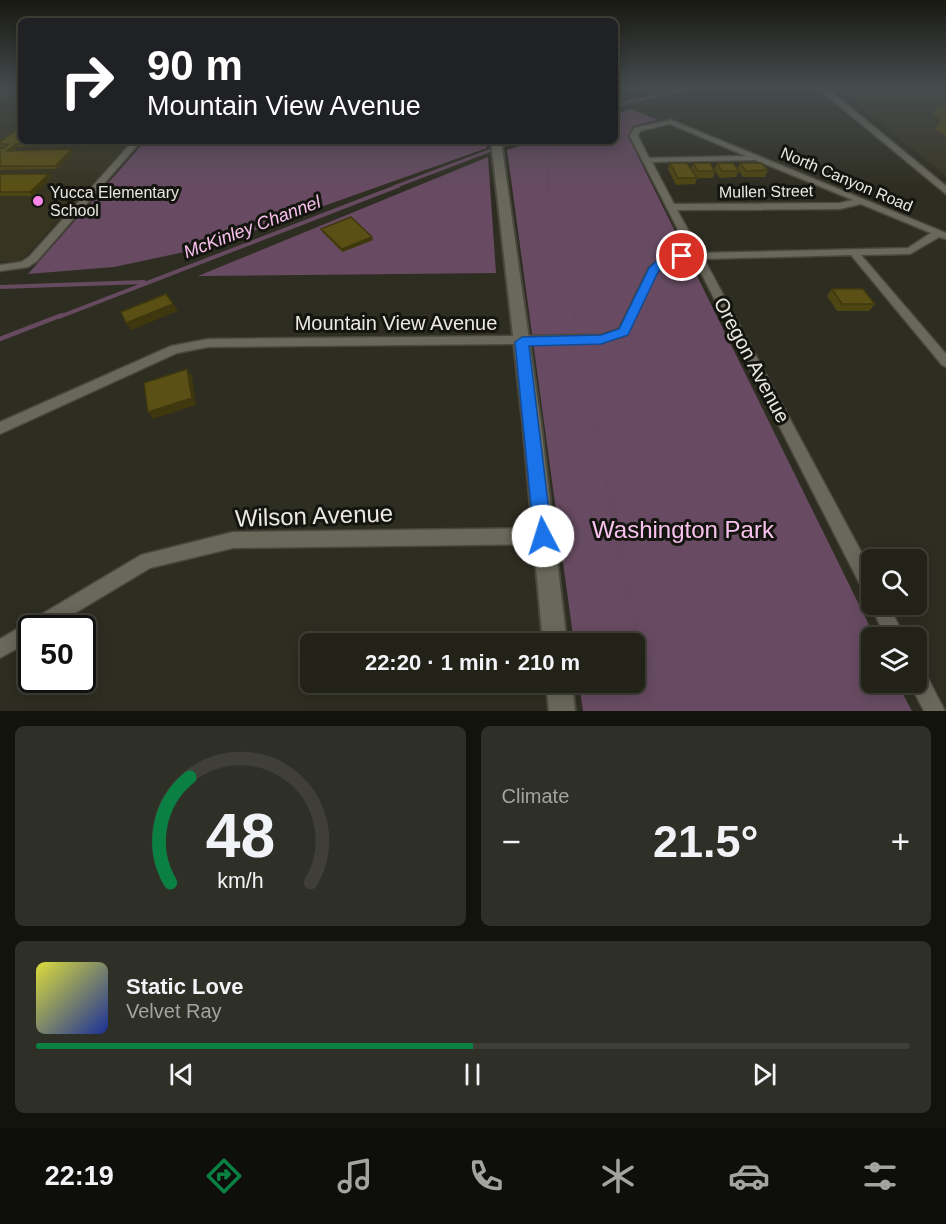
<!DOCTYPE html>
<html lang="en">
<head>
<meta charset="utf-8">
<style>
	:root { --surface:#222219; --page:#2e2f26; --text:#f1f3f6; --muted:#a2a4a2; --line:#3f3f38; --accent:#0b8043 }
	body { margin:0; font-family:Arial,sans-serif; background:var(--page); color:var(--text); height:100vh; display:flex; flex-direction:column; font-size:22px; white-space:nowrap }
	* { box-sizing:border-box; margin:0 }
	p { font-size:20px; color:var(--muted) }
	.icon { flex:none; width:33px; height:33px; fill:none; stroke:currentColor; stroke-width:2; stroke-linecap:round; stroke-linejoin:round }
	.map { position:relative; height:711px; overflow:hidden }
	.side { display:flex; flex-direction:column; gap:15px; padding:15px; background:#13130e; flex:1 }
	.side>* { flex:none }
	.guide { position:absolute; left:18px; top:18px; width:600px; height:126px; border-radius:9px; box-shadow:0 3px 15px #0003,0 0 0 2px var(--line); background:#202124; color:#fff; overflow:hidden }
	.fabs { position:absolute; left:861px; top:549px; display:grid; gap:12px }
	.fabs a { display:grid; place-items:center; width:66px; height:66px; border-radius:9px; background:var(--surface); box-shadow:0 3px 15px #0003,0 0 0 2px var(--line); font-size:30px }
	.speed { position:absolute; left:18px; top:615px; display:flex; gap:12px; font-size:30px; font-weight:700; text-align:center }
	.speed>* { display:grid; place-content:center; width:78px; height:78px; border-radius:50%; background:var(--surface); box-shadow:0 3px 15px #0003,0 0 0 2px var(--line); line-height:1 }
	.speed .limit { border:3px solid #111; border-radius:9px; background:#fff; color:#111 }
	.pin { position:absolute; display:grid; place-items:center; width:51px; height:51px; color:#fff; margin:-26px; border:3px solid #fff; border-radius:50%; box-shadow:0 2px 6px #0007 }
	.me { position:absolute; width:66px; margin:-33px; rotate:355deg; stroke-linejoin:round; filter:drop-shadow(0 0 4px #0008) }
	.turn { display:flex; align-items:center; gap:21px; height:126px; padding:0 30px; font-size:27px }
	.turn .icon { width:78px; height:78px; stroke-width:2.5 }
	.turn b { display:block; font-size:42px; line-height:51px }
	.big { font-size:45px; font-weight:800; line-height:1.1 }
	.side .tile { flex:1; display:flex; flex-direction:column; justify-content:center; gap:9px; min-width:0; padding:0 21px; border-radius:9px; background:var(--page) }
	.side .dial { align-items:center; gap:0 }
	.dial svg { height:156px; overflow:visible; fill:none; stroke:var(--line); stroke-width:7; stroke-linecap:round; text-anchor:middle }
	.dial text { fill:var(--text); stroke:none }
	.song { display:flex; align-items:center; gap:18px }
	.cover { width:72px; height:72px; border-radius:9px; background:linear-gradient(135deg,hsl(60 70% 55%),hsl(230 70% 35%)) }
	.played { height:6px; border-radius:3px; background:linear-gradient(90deg,var(--accent) 50%,var(--line) 50%) }
	.keys { display:flex; justify-content:space-around; direction:ltr }
	.heat { display:flex; justify-content:space-between; align-items:center; font-size:33px; direction:ltr }
	.side .tiles { flex:1; display:grid; gap:15px; grid-template-columns:1fr 1fr }
	.tile:last-child { grid-column:span 2 }
	.trip { position:absolute; left:300px; top:633px; width:345px; height:60px; border-radius:9px; background:var(--surface); box-shadow:0 3px 15px #0003,0 0 0 2px var(--line); font-weight:800; line-height:60px; text-align:center }
	.tab-bar { display:flex; height:96px; justify-content:space-around; align-items:center; background:#0e0e0a; color:var(--muted) }
	.tab-bar .icon { width:42px; height:42px }
	.tab-bar .active { color:var(--accent) }
	.tab-bar b { font-size:27px; color:var(--text) }
	.map>svg:first-child { display:block }
</style>
</head>
<body>
<div class="map">
<svg width="946" height="711" viewBox="0 0 946 711">
	<rect width="100%" height="100%" fill="#2e2d21"/>
	<path fill="#373422" d="M838,89H946V176Z
		M21,95V141H131L21,261H0V110Z"/>
	<path fill="#684b62" d="M632,109L658,120L633,126L628,136L875,637L872,638V682L897,683L912,711H583L579,683L634,682V644L574,643L507,150L536,141H615V114Z
		M145,141H487V148L208,247L114,267L28,274Z
		M488,157L496,273L198,276Z"/>
	<g fill="none" stroke-linecap="round" stroke-linejoin="round">
		<path stroke="#664a60" stroke-width="3" d="M615,105L687,89
			M394,187L515,141
			M548,187L549,154L560,141"/>
		<path stroke="#664a60" stroke-width="4" d="M548,186L576,317
			M0,287L144,282
			M59,317L398,186"/>
		<path stroke="#664a60" stroke-width="4.5" d="M575,315L577,323
			M0,339L62,315
			M584,358L608,487"/>
		<path stroke="#664a60" stroke-width="6" d="M608,485L651,711"/>
		<defs>
			<path id="minor" d="M671,120L946,233V239L939,237L910,254L861,255L946,354V367L942,365L851,255L704,259L872,572V598L866,596L694,259L671,260L657,272L627,335L601,343L208,347L177,353L0,434V422L171,346L208,339L601,335L619,329L649,268L664,255L690,253L630,136L634,128ZM670,124L746,156L649,158L638,136L640,131ZM755,160L853,200L840,203L674,204L652,162ZM861,204L931,233L908,248L701,253L677,210L840,209Z
				M133,141H141L37,261L28,267L0,271V265L21,262L29,257Z
				M543,528L549,531L551,536L549,541L543,544L233,548L150,568L50,628H32V640L0,658V639L141,555L233,532Z
				M872,601V604H888L905,638H886L870,604Z
				M916,667L923,669L945,711H924L909,682H916Z"/>
			<path id="tertiary" d="M819,89H828L946,186V194Z"/>
			<path id="secondary" d="M491,141H501L541,424L567,644H543L523,424Z
				M546,682H572L575,711H549Z"/>
		</defs>
		<use href="#minor" stroke="#4a483e" stroke-width="3"/>
		<use href="#tertiary" stroke="#4a483e" stroke-width="3"/>
		<use href="#secondary" stroke="#4a483e" stroke-width="4"/>
		<use href="#minor" fill="#69685b" fill-rule="evenodd"/>
		<use href="#tertiary" fill="#69685b" fill-rule="evenodd"/>
		<use href="#secondary" fill="#69685b" fill-rule="evenodd"/>
	</g>
	<path fill="#4d4512" d="M938,105H946V136L935,129L941,120L932,114Z
		M103,141L99,146L18,147L13,150L72,149L74,153L57,169L0,170V148L5,147H0V142Z
		M670,163L691,169L693,163L714,170L717,163L737,169L740,163L768,170L765,177H743L739,171L736,177L720,178L715,171L713,178H697L695,184L676,185L668,169Z
		M0,174L52,177L32,196H0Z
		M321,229L373,240L342,252L322,232Z
		M832,289L875,304L869,311H837L827,296Z"/>
	<path fill="#3f380f" d="M4,89H6L9,94L1,101L0,92Z
		M99,141H103L99,146L97,143Z
		M16,144L18,147L9,154L7,151Z
		M72,149L74,153L57,169L55,166Z
		M49,174L52,177L32,196L30,192Z
		M372,237L373,240L342,252V249Z
		M173,304L178,311L131,330L126,323Z
		M187,369L192,376L196,405L153,419L148,412Z"/>
	<path fill="#5a5015" stroke="#3f380f" stroke-width="1.5" d="M938,105H946V110Z
		M17,129H21V141H99L97,143L16,144L7,151L72,149L55,166H0V148H4L9,144H0V142Z
		M670,163H687L697,178H678Z
		M693,163H710L715,171H698Z
		M717,163H733L739,171H722Z
		M740,163H761L768,170L746,171Z
		M0,174H49L30,192H0Z
		M351,217L372,237L342,249L321,229Z
		M832,289H863L875,304H842Z
		M166,294L173,304L126,323L121,312Z
		M187,369L192,398L148,412L144,383Z"/>
	<linearGradient id="sky" x2="0" y2="1"><stop stop-color="#191912"/><stop offset="0.47" stop-color="#464c4e"/><stop offset="1" stop-color="#464c4e" stop-opacity="0"/></linearGradient>
	<rect width="946" height="188" fill="url(#sky)"/>
	<path fill="#1a73e8" stroke="#114b97" stroke-width="1.5" d="M682,253L688,256L686,259L671,260L658,272L628,335L601,344L529,346L552,536L549,542L543,544L537,542L534,536L515,342L522,337L601,335L619,329L649,268L664,254Z"/>
	<circle fill="#fa87e7" stroke="#151510" stroke-width="2" cx="38" cy="201" r="6"/>
	<g text-anchor="middle" stroke-width="6" stroke-linejoin="round" paint-order="stroke">
		<g font-size="16" fill="#eae8e1" stroke="#151510">
			<text transform="translate(847 179) rotate(23)" y="6">North Canyon Road</text>
			<text transform="translate(766 191) rotate(-1)" y="6">Mullen Street</text>
		</g>
		<g font-size="16" fill="#eae8e1" stroke="#151510" text-anchor="start">
			<text x="50" y="198">Yucca Elementary<tspan x="50" dy="18">School</tspan></text>
		</g>
		<g font-size="18" font-style="italic" fill="#f9c0ed" stroke="#151510">
			<text transform="translate(252 227) rotate(-21)" y="6">McKinley Channel</text>
		</g>
		<g font-size="20" fill="#eae8e1" stroke="#151510">
			<text x="396" y="330">Mountain View Avenue</text>
			<text transform="translate(752 360) rotate(62)" y="7">Oregon Avenue</text>
		</g>
		<g font-size="24" fill="#eae8e1" stroke="#151510">
			<text transform="translate(314 516) rotate(-2)" y="8">Wilson Avenue</text>
		</g>
		<g font-size="24" fill="#f9c1ed" stroke="#151510">
			<text x="683" y="538">Washington Park</text>
		</g>
	</g>
</svg>
<div class="fabs">
<a><svg class="icon" aria-label="search" viewBox="0 0 24 24"><circle cx="10" cy="10" r="6"/><path d="M15 15l6 6"/></svg></a>
<a><svg class="icon" aria-label="layers" viewBox="0 0 24 24"><path d="M12 4l9 5-9 5-9-5zM3 14l9 5 9-5"/></svg></a>
</div>
<div class="speed"><div class="limit">50</div></div>
<div class="pin" style="left:682px;top:256px;background:#d93025"><svg class="icon" aria-label="arrive" viewBox="0 0 24 24"><path d="M6 21V4h12l-3 4 3 4H6"/></svg></div>
<svg class="me" style="left:543px;top:536px" viewBox="-20 -20 40 40"><circle r="19" fill="#fff"/><path d="M0-13L10 11 0 6-10 11z" fill="#1a73e8"/></svg>
<div class="trip">22:20 · 1 min · 210 m</div>
<div class="guide">
<div class="turn"><svg class="icon" aria-label="right" viewBox="0 0 24 24"><path d="M7 20v-9h11M14 6l5 5-5 5"/></svg><div><b>90 m</b>Mountain View Avenue</div></div>
</div>
</div>
<section class="side">
<div class="tiles">
<div class="tile dial"><svg viewBox="0 0 100 80">
<path d="M14 69A42 42 0 1 1 86 69"/>
<path d="M14 69A42 42 0 0 1 24 15" stroke="#0b8043"/>
<text x="50" y="56" font-size="32" font-weight="700">48</text>
<text x="50" y="72" font-size="11">km/h</text>
</svg></div>
<div class="tile"><p>Climate</p>
<div class="heat"><a>−</a><b class="big">21.5°</b><a>+</a></div>
</div>
<div class="tile">
<div class="song"><i class="cover"></i><div><b>Static Love</b><p>Velvet Ray</p></div></div>
<div class="played"></div>
<div class="keys"><svg class="icon" aria-label="previous" viewBox="0 0 24 24"><path d="M18 5L8 12l10 7zM5 5v14"/></svg><svg class="icon" aria-label="pause" viewBox="0 0 24 24"><path d="M8 5v14M16 5v14"/></svg><svg class="icon" aria-label="next" viewBox="0 0 24 24"><path d="M6 5l10 7-10 7zM19 5v14"/></svg></div>
</div>
</div>
</section>
<nav class="tab-bar">
<b>22:19</b>
<svg class="icon active" aria-label="directions" viewBox="0 0 24 24"><path d="M12 3l9 9-9 9-9-9zM9 14v-3h6M13 9l2 2-2 2"/></svg>
<svg class="icon" aria-label="music" viewBox="0 0 24 24"><path d="M9 18V5l10-2v13"/><circle cx="6" cy="18" r="3"/><circle cx="16" cy="16" r="3"/></svg>
<svg class="icon" aria-label="phone" viewBox="0 0 24 24"><path d="M5 4h4l2 5-3 2q2 4 5 5l2-3 5 2v4C11 20 4 13 5 4z"/></svg>
<svg class="icon" aria-label="climate" viewBox="0 0 24 24"><path d="M12 3v18M4 7l16 10M4 17L20 7"/></svg>
<svg class="icon" aria-label="car" viewBox="0 0 24 24"><path d="M5 17H2v-5l4-1 3-4h7l3 4 3 1v5h-3M9 17h6M6 11h13"/><circle cx="7" cy="17" r="2"/><circle cx="17" cy="17" r="2"/></svg>
<svg class="icon" aria-label="filters" viewBox="0 0 24 24"><path d="M4 7h16M4 17h16"/><circle cx="9" cy="7" r="2"/><circle cx="15" cy="17" r="2"/></svg>
</nav>
</body>
</html>
